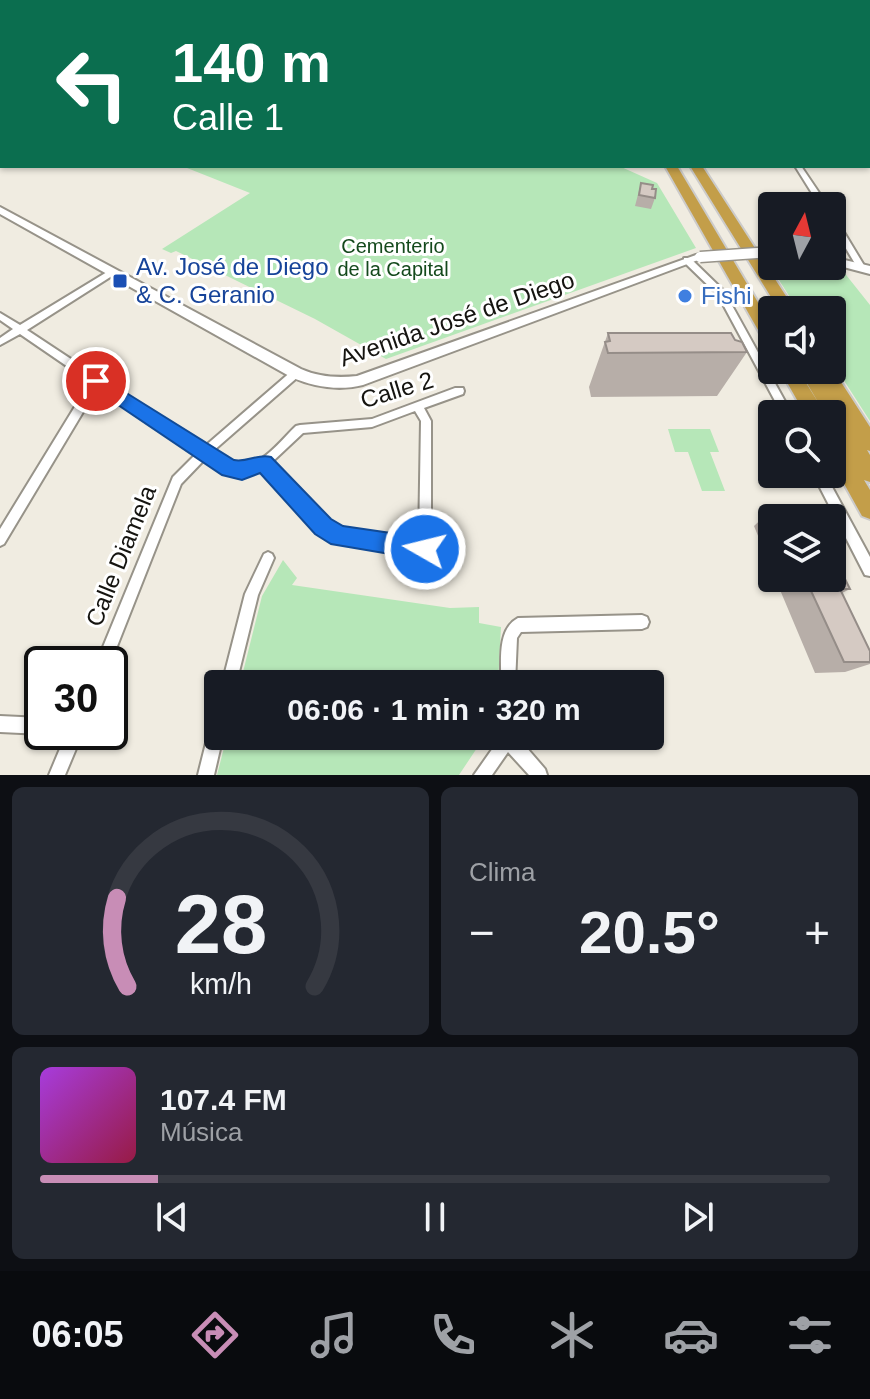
<!DOCTYPE html>
<html lang="es">
<head>
<meta charset="utf-8">
<style>
	:root { --surface:#171b24; --page:#242831; --text:#f1f3f6; --muted:#9ea1a6; --line:#363941; --accent:#c88db6 }
	body { margin:0; font-family:Arial,sans-serif; background:var(--page); color:var(--text); height:100vh; display:flex; flex-direction:column; font-size:30px; white-space:nowrap }
	* { box-sizing:border-box; margin:0 }
	p { font-size:26px; color:var(--muted) }
	.icon { flex:none; width:44px; height:44px; fill:none; stroke:currentColor; stroke-width:2; stroke-linecap:round; stroke-linejoin:round }
	.map { position:relative; height:775px; overflow:hidden }
	.drawer { display:flex; flex-direction:column; gap:12px; padding:12px; background:#0d0f14; flex:1 }
	.drawer>* { flex:none }
	.guide { position:absolute; left:0px; top:0px; width:870px; height:168px; box-shadow:0 2px 6px #0004; background:#0b6e4f; color:#fff; overflow:hidden }
	.needle { width:52px; rotate:7deg }
	.fabs { position:absolute; left:758px; top:192px; display:grid; gap:16px }
	.fabs a { display:grid; place-items:center; width:88px; height:88px; border-radius:8px; background:var(--surface); box-shadow:0 2px 6px #0004; font-size:40px }
	.speed { position:absolute; left:24px; top:646px; display:flex; gap:16px; font-size:40px; font-weight:700; text-align:center }
	.speed>* { display:grid; place-content:center; width:104px; height:104px; border-radius:50%; background:var(--surface); box-shadow:0 2px 6px #0004; line-height:1 }
	.speed .limit { border:4px solid #111; border-radius:12px; background:#fff; color:#111 }
	.pin { position:absolute; display:grid; place-items:center; width:68px; height:68px; color:#fff; margin:-34px; border:4px solid #fff; border-radius:50%; box-shadow:0 2px 8px #0007 }
	.me { position:absolute; width:88px; margin:-44px; rotate:278deg; stroke-linejoin:round; filter:drop-shadow(0 0 6px #0008) }
	.turn { display:flex; align-items:center; gap:28px; height:168px; padding:0 40px; font-size:36px }
	.turn .icon { width:104px; height:104px; stroke-width:2.5 }
	.turn b { display:block; font-size:56px; line-height:68px }
	.big { font-size:60px; font-weight:700; line-height:1.1 }
	.drawer .tile { flex:1; display:flex; flex-direction:column; justify-content:center; gap:12px; min-width:0; padding:0 28px; border-radius:12px; background:var(--page) }
	.drawer .dial { align-items:center; gap:0 }
	.dial svg { height:208px; overflow:visible; fill:none; stroke:var(--line); stroke-width:7; stroke-linecap:round; text-anchor:middle }
	.dial text { fill:var(--text); stroke:none }
	.song { display:flex; align-items:center; gap:24px }
	.cover { width:96px; height:96px; border-radius:12px; background:linear-gradient(135deg,hsl(280 70% 55%),hsl(340 70% 35%)) }
	.played { height:8px; border-radius:4px; background:linear-gradient(90deg,var(--accent) 15%,var(--line) 15%) }
	.keys { display:flex; justify-content:space-around; direction:ltr }
	.heat { display:flex; justify-content:space-between; align-items:center; font-size:44px; direction:ltr }
	.drawer .tiles { flex:1; display:grid; gap:12px; grid-template-columns:1fr 1fr }
	.tile:last-child { grid-column:span 2 }
	.trip { position:absolute; left:204px; top:670px; width:460px; height:80px; border-radius:8px; background:var(--surface); box-shadow:0 2px 6px #0004; font-weight:700; line-height:80px; text-align:center }
	.tab-bar { display:flex; height:128px; justify-content:space-around; align-items:center; background:#090b0e; color:var(--muted) }
	.tab-bar .icon { width:56px; height:56px }
	.tab-bar .current { color:var(--accent) }
	.tab-bar b { font-size:36px; color:var(--text) }
	.map>svg:first-child { display:block }
</style>
</head>
<body>
<div class="map">
<svg width="870" height="775" viewBox="0 0 870 775">
	<rect width="100%" height="100%" fill="#f0ece1"/>
	<path fill="#b6e7b8" d="M182,166H619L657,183L696,248L386,359L315,319L176,251L171,253L162,249L250,193Z
		M772,264L839,266L870,305V421L832,362V310H798L770,266Z
		M668,429H710L719,452H710L725,491H702L688,452H675Z
		M283,560L297,578L292,585L450,608L479,607V623L501,627L498,684H240L262,596Z
		M227,736H485L459,775H217Z"/>
	<g fill="none" stroke-linecap="round" stroke-linejoin="round">
		<defs>
			<path id="street" d="M112,0H117L115,2H110Z
				M450,0H454L455,2H451Z
				M608,0H612L610,2H606Z
				M718,0H722L724,2H720Z
				M750,0H754L756,2H752Z
				M790,0H794L796,2H792Z
				M868,8H870V11H868Z
				M868,23H870V25H868Z
				M868,47H870V51H868Z
				M0,87L2,88V92L0,91Z
				M795,166H801L828,206H820Z
				M832,217L836,219L865,267L864,269H858L857,267L832,225Z
				M684,258H690L724,291L792,414H782L718,295L684,262Z
				M112,269L116,272L115,274L27,330L204,447L293,370H299L301,373L299,376L212,452C221,457 232,467 243,466C264,464 282,439 296,426L300,425L372,419L455,388H463L464,391L463,394L424,408L431,421V544L457,550L459,554L457,558L453,560L335,540L319,530L262,469L242,476L225,471L205,459L181,484L110,664H96L173,477L196,454L98,387L4,544L0,546V529L90,382L20,334L0,345V338L13,329L0,320V313L20,325ZM415,411L421,421L419,543L341,530L327,522L271,463L303,433L372,427Z
				M813,474H825L870,557V576L865,575Z
				M268,552L272,554L274,558L258,595L236,684H222L245,594L264,554Z
				M642,615L647,617L649,622L647,627L642,629L521,632L517,638L515,684H501C502,663 496,630 518,618Z
				M0,716L42,718V732H46L42,734L0,732Z
				M218,719V736H223L214,775H198L210,727L213,722Z
				M67,732H83L65,775H49Z
				M503,736L520,740L545,769L547,775H529L508,752L492,775H474L500,738Z"/>
			<path id="secondary" d="M2,11V15L0,16V12Z
				M868,30H870V34H868Z
				M0,207L301,369C319,377 337,378 357,376L696,255L700,254L706,257L363,385C339,391 314,387 291,377L0,214Z
				M832,257L870,266V274L832,264Z"/>
			<path id="highway" d="M661,0H670L659,2Z
				M680,0H688L679,2Z
				M665,166H677L772,326V346L766,344Z
				M690,166H702L795,310H779Z
				M832,368L870,427V451L867,450L870,455V482L864,480L870,490V519L862,516L832,462V436L839,438L832,426V414H825L822,409L824,414H805L780,370H798L821,407L799,370Z"/>
		</defs>
		<use href="#street" stroke="#979389" stroke-width="4"/>
		<use href="#secondary" stroke="#979389" stroke-width="4"/>
		<use href="#highway" stroke="#cccbca" stroke-width="4"/>
		<use href="#street" fill="#fff" fill-rule="evenodd"/>
		<use href="#secondary" fill="#fff" fill-rule="evenodd"/>
		<use href="#highway" fill="#c39e49" fill-rule="evenodd"/>
		<defs>
			<path id="rail" d="M500,1L510,2"/>
		</defs>
		<use href="#rail" stroke="#4e4d47" stroke-width="3"/>
		<use href="#rail" stroke="#fff" stroke-width="2" stroke-dasharray="4" stroke-linecap="butt"/>
		<defs>
			<path id="secondary-bridge" d="M700,257L772,252"/>
		</defs>
		<use href="#secondary-bridge" stroke="#979389" stroke-width="13" stroke-linecap="butt"/>
		<use href="#secondary-bridge" stroke="#fff" stroke-width="10"/>
	</g>
	<path fill="#b7aea8" d="M540,0H585L583,2H551Z
		M641,183L655,198L651,209L635,206Z
		M608,333L735,340L747,352L717,396L591,397L589,387Z
		M773,508L805,518H772V570L754,526Z
		M775,578H832L850,589L842,593L870,651V664L845,672L815,673Z"/>
	<path fill="#958d88" d="M572,0H585L583,2H572Z"/>
	<path fill="#d5cac3" stroke="#958d88" stroke-width="2" d="M2,123V146L0,144V124Z
		M641,183L653,185L652,189H656L655,198L639,195Z
		M608,333H731L735,340L742,342L747,352L608,353L605,342L610,341Z
		M800,507L805,518H778L773,508Z
		M832,567H839L850,589H840L870,651V662H844L805,578H832Z"/>
	<path fill="#1a73e8" stroke="#114b97" stroke-width="2" d="M96,374L234,460C247,463 258,453 271,457L331,519L343,526L425,538L433,541L437,549L433,556L425,560L331,544L315,534L260,473L242,480L222,475L90,386L87,381L90,376Z"/>
	<rect fill="#1a4fb4" stroke="#fff" stroke-width="3" x="112" y="273" width="16" height="16" rx="4"/>
	<circle fill="#3f7fe0" stroke="#fff" stroke-width="3" cx="685" cy="296" r="8"/>
	<g text-anchor="middle" stroke-width="6" stroke-linejoin="round" paint-order="stroke">
		<g font-size="20" fill="#14491c" stroke="#fff">
			<text x="393" y="253">Cementerio<tspan x="393" dy="23">de la Capital</tspan></text>
		</g>
		<g font-size="24" fill="#164399" stroke="#fff" text-anchor="start">
			<text x="136" y="275">Av. José de Diego<tspan x="136" dy="28">&amp; C. Geranio</tspan></text>
		</g>
		<g font-size="24" fill="#366cbe" stroke="#fff" text-anchor="start">
			<text x="701" y="304">Fishi</text>
		</g>
		<g font-size="24" fill="#151410" stroke="#fff">
			<text transform="translate(457 319) rotate(-19)" y="8">Avenida José de Diego</text>
			<text transform="translate(397 390) rotate(-17)" y="8">Calle 2</text>
			<text transform="translate(121 556) rotate(-68)" y="8">Calle Diamela</text>
		</g>
	</g>
</svg>
<div class="fabs">
<a><svg class="needle" viewBox="-14 -14 28 28"><path d="M0-13l5 13h-10z" fill="#e53935"/><path d="M0 13l5-13h-10z" fill="#9ea1a6"/></svg></a>
<a><svg class="icon" aria-label="sound" viewBox="0 0 24 24"><path d="M4 9h4l5-4v14l-5-4H4zM17 9q2 3 0 6"/></svg></a>
<a><svg class="icon" aria-label="search" viewBox="0 0 24 24"><circle cx="10" cy="10" r="6"/><path d="M15 15l6 6"/></svg></a>
<a><svg class="icon" aria-label="layers" viewBox="0 0 24 24"><path d="M12 4l9 5-9 5-9-5zM3 14l9 5 9-5"/></svg></a>
</div>
<div class="speed"><div class="limit">30</div></div>
<div class="pin" style="left:96px;top:381px;background:#d93025"><svg class="icon" aria-label="arrive" viewBox="0 0 24 24"><path d="M6 21V4h12l-3 4 3 4H6"/></svg></div>
<svg class="me" style="left:425px;top:549px" viewBox="-20 -20 40 40"><circle r="17" fill="#1a73e8" stroke="#fff" stroke-width="3"/><path d="M0-11L8 9 0 5-8 9z" fill="#fff"/></svg>
<div class="trip">06:06 · 1 min · 320 m</div>
<div class="guide">
<div class="turn"><svg class="icon" aria-label="left" viewBox="0 0 24 24"><path d="M17 20v-9H6M10 6l-5 5 5 5"/></svg><div><b>140 m</b>Calle 1</div></div>
</div>
</div>
<section class="drawer">
<div class="tiles">
<div class="tile dial"><svg viewBox="0 0 100 80">
<path d="M14 69A42 42 0 1 1 86 69"/>
<path d="M14 69A42 42 0 0 1 10 35" stroke="#c88db6"/>
<text x="50" y="56" font-size="32" font-weight="700">28</text>
<text x="50" y="72" font-size="11">km/h</text>
</svg></div>
<div class="tile"><p>Clima</p>
<div class="heat"><a>−</a><b class="big">20.5°</b><a>+</a></div>
</div>
<div class="tile">
<div class="song"><i class="cover"></i><div><b>107.4 FM</b><p>Música</p></div></div>
<div class="played"></div>
<div class="keys"><svg class="icon" aria-label="previous" viewBox="0 0 24 24"><path d="M18 5L8 12l10 7zM5 5v14"/></svg><svg class="icon" aria-label="pause" viewBox="0 0 24 24"><path d="M8 5v14M16 5v14"/></svg><svg class="icon" aria-label="next" viewBox="0 0 24 24"><path d="M6 5l10 7-10 7zM19 5v14"/></svg></div>
</div>
</div>
</section>
<nav class="tab-bar">
<b>06:05</b>
<svg class="icon current" aria-label="directions" viewBox="0 0 24 24"><path d="M12 3l9 9-9 9-9-9zM9 14v-3h6M13 9l2 2-2 2"/></svg>
<svg class="icon" aria-label="music" viewBox="0 0 24 24"><path d="M9 18V5l10-2v13"/><circle cx="6" cy="18" r="3"/><circle cx="16" cy="16" r="3"/></svg>
<svg class="icon" aria-label="phone" viewBox="0 0 24 24"><path d="M5 4h4l2 5-3 2q2 4 5 5l2-3 5 2v4C11 20 4 13 5 4z"/></svg>
<svg class="icon" aria-label="climate" viewBox="0 0 24 24"><path d="M12 3v18M4 7l16 10M4 17L20 7"/></svg>
<svg class="icon" aria-label="car" viewBox="0 0 24 24"><path d="M5 17H2v-5l4-1 3-4h7l3 4 3 1v5h-3M9 17h6M6 11h13"/><circle cx="7" cy="17" r="2"/><circle cx="17" cy="17" r="2"/></svg>
<svg class="icon" aria-label="filters" viewBox="0 0 24 24"><path d="M4 7h16M4 17h16"/><circle cx="9" cy="7" r="2"/><circle cx="15" cy="17" r="2"/></svg>
</nav>
</body>
</html>
